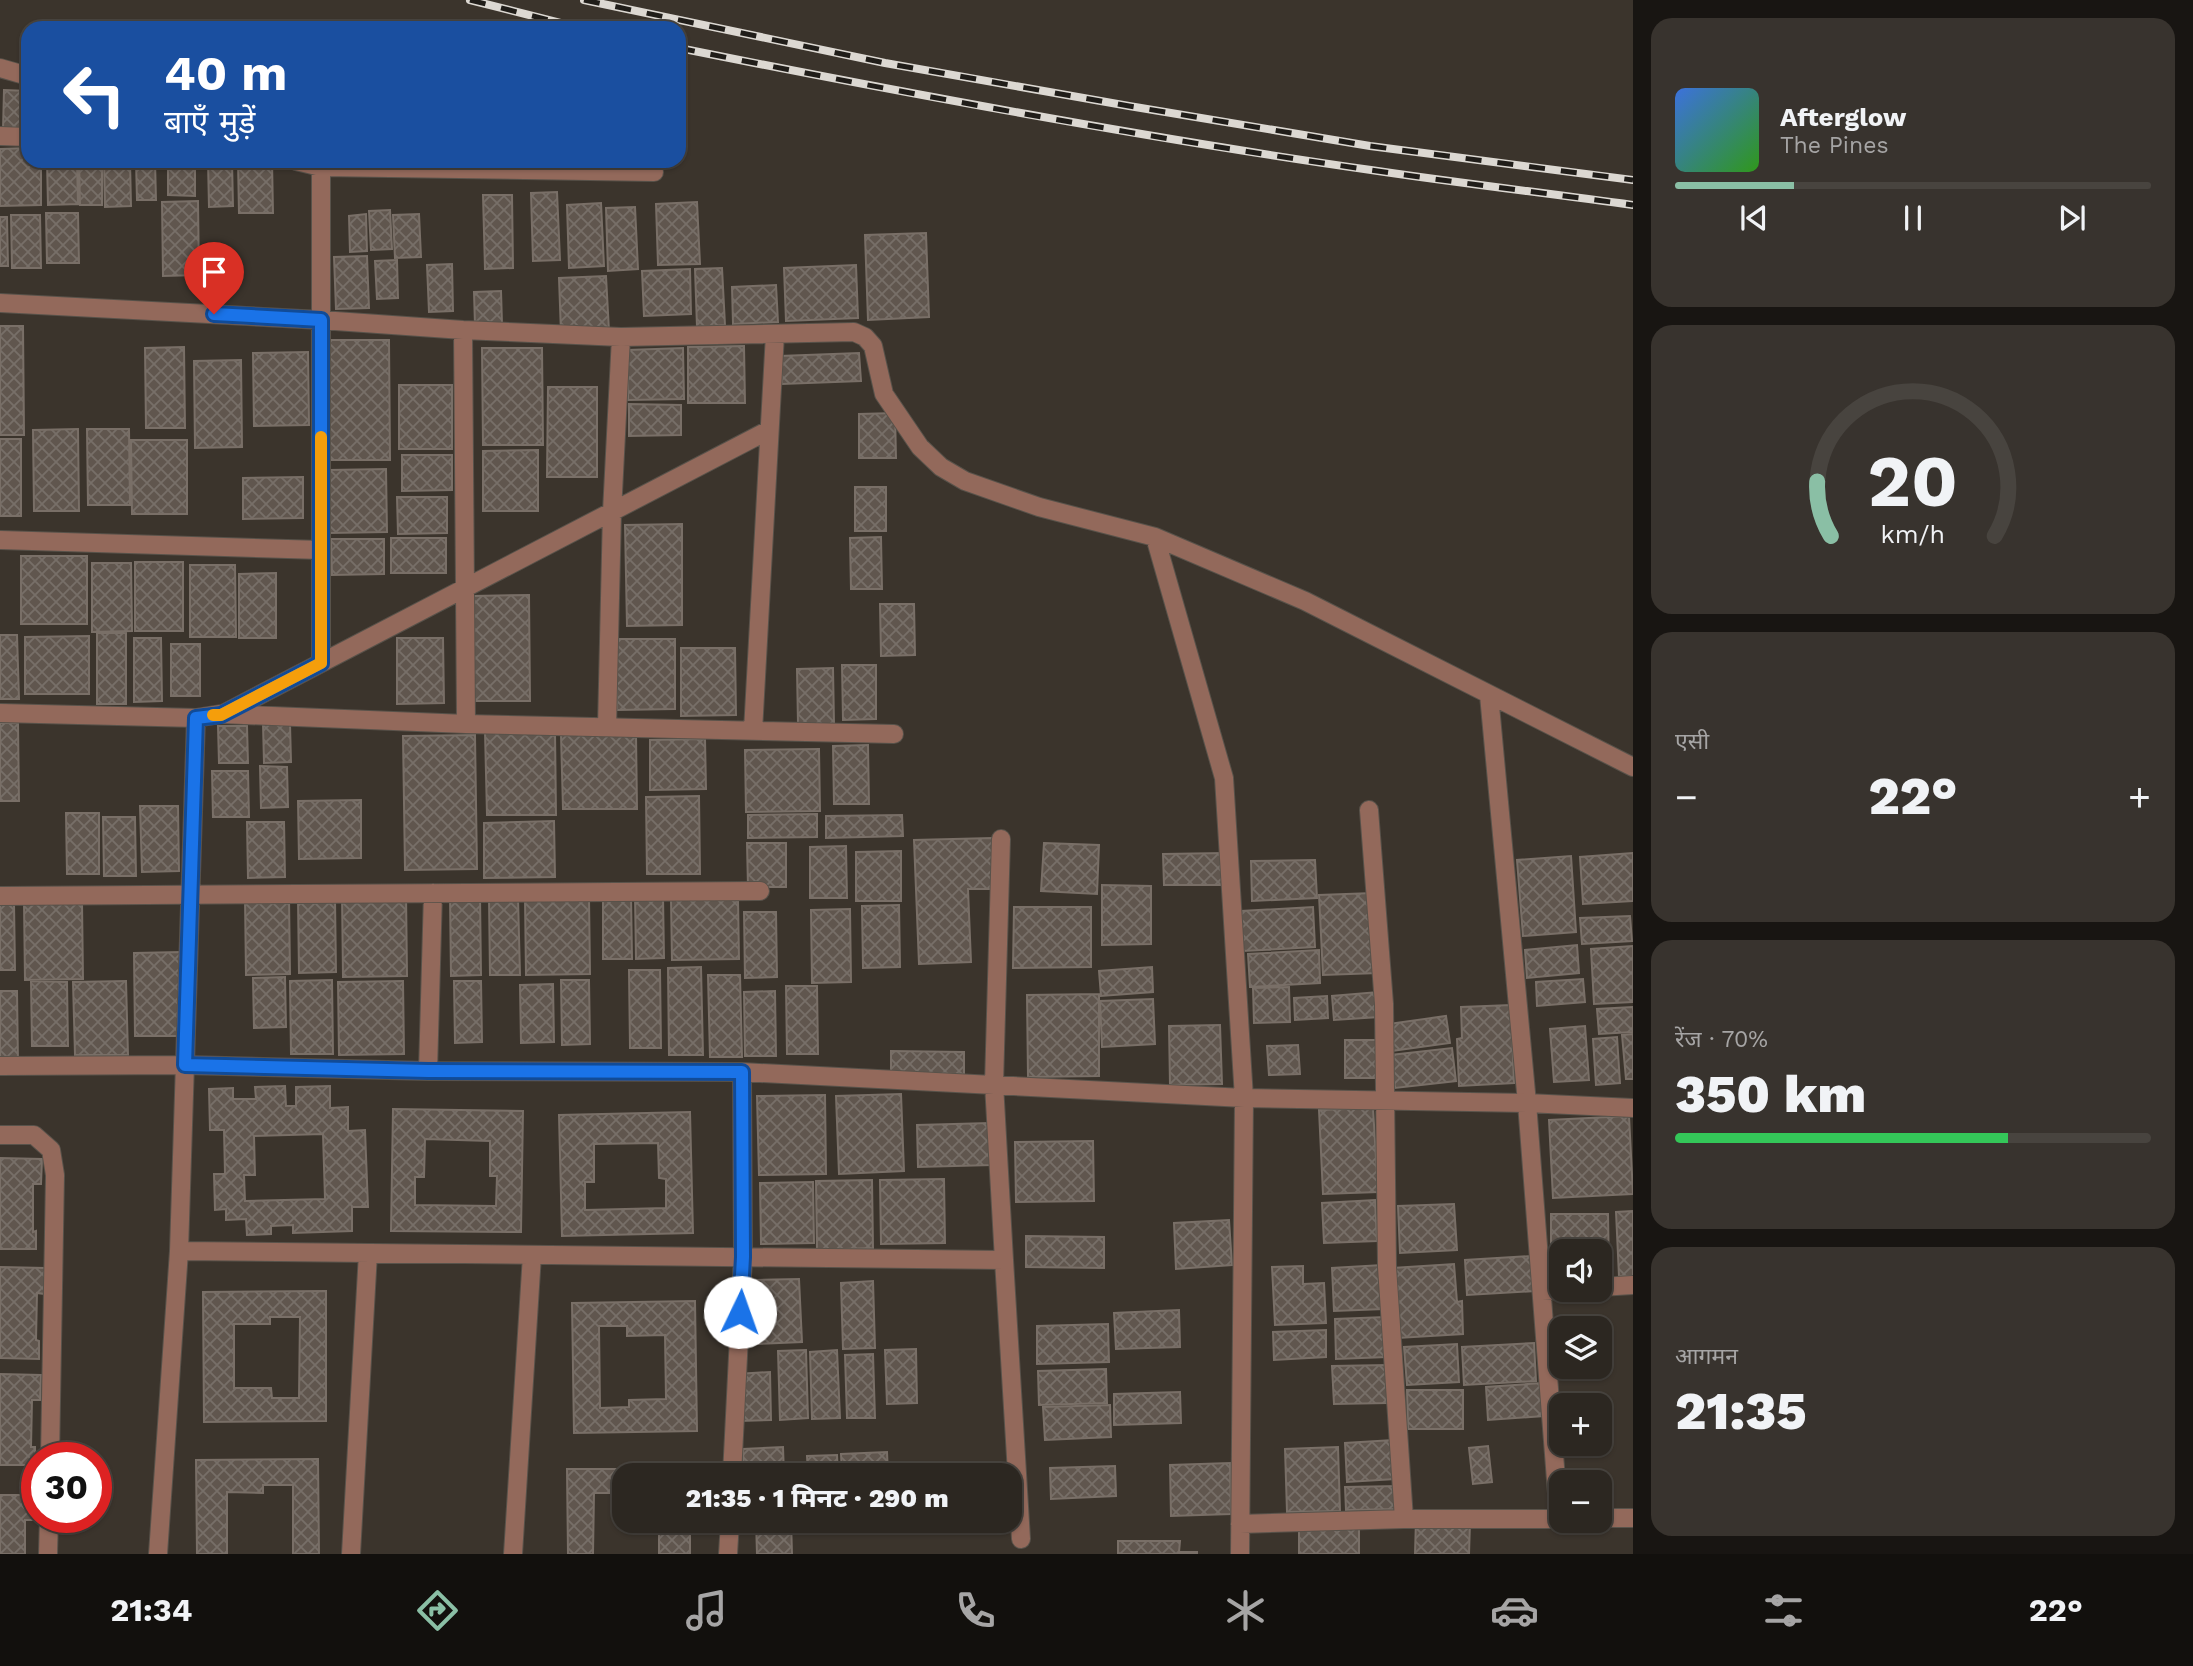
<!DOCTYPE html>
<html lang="hi">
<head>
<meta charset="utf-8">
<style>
	:root { --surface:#2c2721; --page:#38332e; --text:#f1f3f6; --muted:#a6a5a5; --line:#48443f; --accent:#8abfa5 }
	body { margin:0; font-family:"Work Sans","Noto Sans Devanagari",sans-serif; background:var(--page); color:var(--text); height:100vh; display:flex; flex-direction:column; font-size:26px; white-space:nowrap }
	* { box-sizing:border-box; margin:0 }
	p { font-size:23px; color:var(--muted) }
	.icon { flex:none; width:38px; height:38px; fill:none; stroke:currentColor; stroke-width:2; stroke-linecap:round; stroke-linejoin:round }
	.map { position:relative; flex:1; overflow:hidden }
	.details { display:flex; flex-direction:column; gap:18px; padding:18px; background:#181512; width:560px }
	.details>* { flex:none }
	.banner { position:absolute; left:21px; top:21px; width:665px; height:147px; border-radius:21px; box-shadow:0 2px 5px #0004,0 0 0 2px var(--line); background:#1a4fa0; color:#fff; overflow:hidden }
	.controls { position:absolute; left:1549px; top:1239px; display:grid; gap:14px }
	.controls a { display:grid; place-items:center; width:63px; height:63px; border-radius:14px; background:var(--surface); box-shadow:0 2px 5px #0004,0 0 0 2px var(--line); font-size:35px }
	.speed { position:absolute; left:21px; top:1442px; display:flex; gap:14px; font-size:35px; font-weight:700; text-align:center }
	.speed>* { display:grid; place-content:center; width:91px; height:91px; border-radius:50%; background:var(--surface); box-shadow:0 2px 5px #0004,0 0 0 2px var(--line); line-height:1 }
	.speed .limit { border:10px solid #d22; background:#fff; color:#111 }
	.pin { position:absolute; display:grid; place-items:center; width:60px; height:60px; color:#fff; margin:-72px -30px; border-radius:50% 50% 50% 0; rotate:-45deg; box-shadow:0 0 7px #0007 }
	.pin .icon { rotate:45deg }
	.me { position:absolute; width:77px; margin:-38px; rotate:3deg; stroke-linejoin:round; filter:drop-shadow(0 0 5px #0008) }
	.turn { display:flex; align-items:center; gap:24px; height:147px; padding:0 28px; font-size:32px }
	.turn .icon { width:91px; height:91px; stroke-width:2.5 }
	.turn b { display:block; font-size:49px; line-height:60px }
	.big { font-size:52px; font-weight:800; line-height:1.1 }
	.details .card { flex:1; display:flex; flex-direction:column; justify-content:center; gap:10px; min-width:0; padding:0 24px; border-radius:21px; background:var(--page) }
	.details .dial { align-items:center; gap:0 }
	.dial svg { height:182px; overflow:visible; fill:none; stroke:var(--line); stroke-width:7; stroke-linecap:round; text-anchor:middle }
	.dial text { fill:var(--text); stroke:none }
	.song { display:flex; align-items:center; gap:21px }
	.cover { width:84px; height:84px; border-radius:10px; background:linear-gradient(135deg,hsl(220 70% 55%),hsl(110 70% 35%)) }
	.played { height:7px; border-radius:4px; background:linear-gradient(90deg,var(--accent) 25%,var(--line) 25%) }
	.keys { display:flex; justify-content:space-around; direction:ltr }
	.heat { display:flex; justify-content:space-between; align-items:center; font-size:38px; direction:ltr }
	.charge { height:10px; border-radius:5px; background:linear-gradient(90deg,#34c759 70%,var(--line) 0) }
	.trip { position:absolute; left:612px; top:1463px; width:410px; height:70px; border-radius:21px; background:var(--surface); box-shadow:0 2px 5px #0004,0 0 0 2px var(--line); font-weight:800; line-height:70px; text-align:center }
	.tab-bar { display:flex; height:112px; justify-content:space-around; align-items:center; background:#12100d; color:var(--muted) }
	.tab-bar .icon { width:49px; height:49px }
	.tab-bar .on { color:var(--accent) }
	.tab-bar b { font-size:32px; color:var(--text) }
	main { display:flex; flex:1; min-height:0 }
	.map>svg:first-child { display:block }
</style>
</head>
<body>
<main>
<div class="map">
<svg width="1633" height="1554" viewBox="0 0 1633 1554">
	<defs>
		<pattern id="building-cross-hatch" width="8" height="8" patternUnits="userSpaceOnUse" patternTransform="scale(1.75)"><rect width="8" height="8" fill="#60564e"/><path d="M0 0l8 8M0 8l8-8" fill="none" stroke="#776f68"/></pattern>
	</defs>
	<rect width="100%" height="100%" fill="#3b342c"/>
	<path fill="url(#building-cross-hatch)" stroke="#796f67" stroke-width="2" fill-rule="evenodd" d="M4,90L28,91V130H3Z
		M28,148V161H41V205L0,206V149Z
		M47,161H77L78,204L48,205Z
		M79,161H102V205H80Z
		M104,161H130L131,206L105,207Z
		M136,161H155L156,200H137Z
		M168,161H195V196L168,195Z
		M208,161H232L233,206L209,207Z
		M238,161H272L273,213H239Z
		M557,192L560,260L533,261L531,193Z
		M483,195H512L513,268L485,269Z
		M198,201L199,275L163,276L162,202Z
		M697,202L700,264L658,265L656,204Z
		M601,203L604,266L569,268L567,205Z
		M635,207L638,269L608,271L606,208Z
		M390,210L392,249L371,250L369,211Z
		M46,213H78L79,263H47Z
		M366,214L367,251L350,252L349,216Z
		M419,214L421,257L395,258L393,215Z
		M11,215H40L41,268H12Z
		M0,217H7L8,266H0Z
		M926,233L929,317L868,320L865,235Z
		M367,256L369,308L336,309L334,257Z
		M397,260L398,298L377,299L375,261Z
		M452,264L453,311L429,312L427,265Z
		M856,265L858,318L786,321L784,268Z
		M722,268L725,325L697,327L695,269Z
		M690,269L691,314L644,316L642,271Z
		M606,276L609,331L561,333L559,278Z
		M776,285L778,322L733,324L732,287Z
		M501,291L502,324L475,325L474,292Z
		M0,326H23L24,435H0Z
		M328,340H389L390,460H330Z
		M744,346L745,403H688V347Z
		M184,347L185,428H146L145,348Z
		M482,348H542L543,445H483Z
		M683,348L684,399L628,400V350Z
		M308,352L309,425L254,426L253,353Z
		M859,353L861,381L782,384L780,356Z
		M241,360L242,447L195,448L194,361Z
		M399,385H452V449H399Z
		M548,387H597V477H547Z
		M629,404L681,405V435L629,436Z
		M895,413L896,458H859V414Z
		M78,429L79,511H34L33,430Z
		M87,429H129L130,505H88Z
		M0,439H21V516H0Z
		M131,440H187V514H132Z
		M538,450V511H483V451Z
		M402,455H452V490L402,491Z
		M386,469L387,532L330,533L329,470Z
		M303,477V518L243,519V478Z
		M855,487H886V531H855Z
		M397,497H447V533L398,534Z
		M682,524V625L627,626L625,525Z
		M881,537L882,589H851L850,538Z
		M391,538H446V573H391Z
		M331,539H384V574L332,575Z
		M21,556H87V624H21Z
		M135,562H183V631H135Z
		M92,563H131L132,631L92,632Z
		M190,565H235L236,637H190Z
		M276,573V638H239V574Z
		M529,595L530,701H474L473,596Z
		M880,604H914L915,655L881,656Z
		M97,633H126V704H97Z
		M0,635H17L19,699H0Z
		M89,636V694H25V637Z
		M134,638H161L162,701L134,702Z
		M397,638H443L444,703L397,704Z
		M617,639H675V709L617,710Z
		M171,644H200V696H171Z
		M681,648H735L736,715L681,716Z
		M842,665H876V719L843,720Z
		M833,668L834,724H798L797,669Z
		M0,723H18L19,801H0Z
		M263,724H290L291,762L264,763Z
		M218,726H247L248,763H219Z
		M555,731L556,815H487L485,732Z
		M636,734L637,809H563L561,735Z
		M475,735L477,869L405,870L403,736Z
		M705,739L706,789L650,790V740Z
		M868,745L869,804H834L833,746Z
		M819,749L820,811L746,812L745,750Z
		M260,766L287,767L288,807L261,808Z
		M212,771H248L249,817H213Z
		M699,796L700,874H647L646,797Z
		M361,800V858L299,859L298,801Z
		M140,806H178L179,871L142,872Z
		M66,813H99V874H67Z
		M817,814V837L748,838V815Z
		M902,815L903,836L826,838V816Z
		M103,817H135L136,876H104Z
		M554,821L555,877L484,878V823Z
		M247,822H284L285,877L248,878Z
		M992,838L993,889H968L971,962L919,964L914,840Z
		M747,843H786V887H748Z
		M1044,843L1099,845L1097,894L1041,891Z
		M846,846L847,898H810V847Z
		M901,851V901H856V852Z
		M1224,853V885H1164L1163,854Z
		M1633,853V901L1583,904L1580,857Z
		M1571,856L1576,932L1523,936L1517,860Z
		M1315,860L1317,898L1252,901L1251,861Z
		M1102,885L1151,886V944L1102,945Z
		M406,893L407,976L343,977L342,894Z
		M1373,893L1378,973L1323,975L1319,895Z
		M450,895H480L481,975L451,976Z
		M603,895H631L632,959H603Z
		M635,896H663L664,958L636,959Z
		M289,897L290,974L246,975L245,898Z
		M489,897H518L520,975H490Z
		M589,898L590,974L526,975L525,899Z
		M298,899H335L336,972L299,973Z
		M738,899L739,959L672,960L671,900Z
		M24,902H82L83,979L25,980Z
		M0,903H14L15,970H0Z
		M899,905L900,967L863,968L862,906Z
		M1014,907H1091V967L1013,968Z
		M1313,907L1315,947L1243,951L1241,911Z
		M850,909L851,982L812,983L811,910Z
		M744,912H776L777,977L745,978Z
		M1630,916L1632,941L1582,944L1580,918Z
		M1577,945L1579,973L1527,978L1525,950Z
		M1633,946V1002L1594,1004L1591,949Z
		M1319,950L1320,983L1250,987L1248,954Z
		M181,952L182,1036H135L134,953Z
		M701,967L703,1055H669L668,968Z
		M1152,967L1153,992L1101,996L1099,971Z
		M629,970H660L661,1048H630Z
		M708,975H740L742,1057H710Z
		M285,977L286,1027L254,1028L253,978Z
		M1583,979L1585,1002L1537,1006L1536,982Z
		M332,980L333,1054H291L290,981Z
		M561,980H589L590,1044L562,1045Z
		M31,981L67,982L68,1046H32Z
		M126,981L128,1055H75L73,982Z
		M403,981L404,1054L339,1055L338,982Z
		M454,981H481L482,1042L455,1043Z
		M553,984L554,1042L521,1043L520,985Z
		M786,986H817L818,1054H787Z
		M1289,987L1290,1022L1254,1023L1253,988Z
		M0,991H17L18,1063H0Z
		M775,991L776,1056H745L744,992Z
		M1378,992L1379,1017L1334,1020L1332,996Z
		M1099,994V1076L1028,1077L1027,995Z
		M1327,996L1328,1018L1295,1020L1294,998Z
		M1153,999L1155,1044L1102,1047L1100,1001Z
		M1511,1005L1514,1083L1459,1086L1457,1039L1462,1038L1461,1007Z
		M1633,1007V1032L1599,1034L1597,1009Z
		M1446,1016L1450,1043L1391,1051L1388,1024Z
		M1220,1025L1222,1084L1170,1085L1169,1026Z
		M1585,1026L1589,1080L1554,1082L1550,1029Z
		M1633,1034V1079H1626L1622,1035Z
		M1617,1037L1620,1083L1596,1085L1593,1039Z
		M1345,1040H1376V1078H1345Z
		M1298,1045L1300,1074L1269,1075L1267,1046Z
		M1452,1048L1456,1081L1395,1088L1391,1055Z
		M891,1051L964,1052V1074L891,1073Z
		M285,1086L286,1106H296V1087L330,1086V1108L348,1107V1131L365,1130L368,1207H352V1231L293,1233V1225L271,1226V1234L247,1235L246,1219L226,1220V1209L215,1210L214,1174H225L224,1130H210L209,1089L233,1088V1099H256L255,1087ZM323,1134L325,1199L245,1201L244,1175H255L254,1136Z
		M901,1094L904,1171L839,1174L836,1096Z
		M825,1095L826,1174L759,1175L757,1096Z
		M1373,1108L1378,1192L1323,1194L1319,1110Z
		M393,1109L523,1111L521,1232L391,1231ZM425,1139L490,1141V1176H497L496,1206L415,1205V1177H424Z
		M690,1112L693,1233L562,1236L559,1115ZM658,1143L659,1178L666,1179V1208L585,1210V1182H594V1144Z
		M1629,1116L1633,1194L1553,1198L1549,1120Z
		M990,1123L992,1165L918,1167L917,1125Z
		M1093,1141L1094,1201L1016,1202L1015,1142Z
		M0,1158L42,1159L41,1184H33V1232L36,1231V1249H0Z
		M944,1179L945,1243L881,1244L880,1180Z
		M872,1180L873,1248L817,1250L816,1181Z
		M813,1182L814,1243L761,1244L760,1183Z
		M1375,1200L1377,1241L1324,1243L1322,1203Z
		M1454,1204L1457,1250L1400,1253L1398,1206Z
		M1633,1211V1276H1619L1616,1212Z
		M1551,1214H1608L1609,1271H1600V1251H1561V1271L1551,1272Z
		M1229,1220L1232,1265L1176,1269L1174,1223Z
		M1026,1236L1104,1237V1268L1026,1267Z
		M1532,1256L1535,1291L1467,1295L1465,1260Z
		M1454,1264L1457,1302L1462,1301L1463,1334L1398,1338L1393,1268Z
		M1382,1265L1384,1309L1334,1311L1332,1268Z
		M1303,1266V1284L1324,1283L1326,1323L1275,1325L1272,1267Z
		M0,1267L45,1268V1294L37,1293L36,1340L39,1341V1359L0,1358Z
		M799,1279L802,1342L759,1344L756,1280Z
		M873,1281L875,1348L843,1349L841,1283Z
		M326,1291V1421L204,1422L203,1292ZM270,1317H300L299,1398H272L271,1388H234V1324H270Z
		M695,1301L697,1431L574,1433L572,1303ZM599,1326H627V1336L665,1335L666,1399L629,1400V1407L600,1408Z
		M1179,1310L1180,1347L1116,1349L1114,1313Z
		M1385,1317L1387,1357L1336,1359L1335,1319Z
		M1108,1324L1109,1362L1037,1364V1326Z
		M1326,1330V1357L1274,1360L1273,1332Z
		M1534,1343L1536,1381L1464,1385L1462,1347Z
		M1457,1344L1459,1382L1407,1385L1404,1347Z
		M916,1349L917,1403L887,1404L885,1350Z
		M806,1350L808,1418L780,1420L778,1351Z
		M837,1350L840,1418L812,1419L810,1352Z
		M873,1354L875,1418H847L845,1355Z
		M1387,1365L1388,1403L1334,1404L1332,1366Z
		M1106,1369L1107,1403L1039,1405L1038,1371Z
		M770,1372L771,1420L739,1421L737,1374Z
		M0,1374L41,1375L40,1400H32L31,1447H35V1465H0Z
		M1542,1383L1544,1416L1488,1420L1486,1387Z
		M1407,1390H1463V1429H1408Z
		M1180,1392L1181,1423L1114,1425V1394Z
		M1110,1405L1111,1437L1045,1440L1043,1407Z
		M1393,1440L1395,1479L1347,1482L1345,1443Z
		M1488,1446L1492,1482L1473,1484L1469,1448Z
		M783,1447L784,1475H744L743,1449Z
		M1338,1447L1340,1511L1287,1512L1285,1449Z
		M887,1452L888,1475H842L841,1454Z
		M837,1455L838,1475H808L807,1456Z
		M318,1459L319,1554H293V1485H263V1493L227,1492V1554H197L196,1460Z
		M1230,1463L1231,1514L1171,1516L1170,1465Z
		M1115,1466L1116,1496L1051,1499L1050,1468Z
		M989,1468L990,1475H908V1473Z
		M567,1469H690V1475H625V1502H622V1493H594L593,1554H568Z
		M1399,1486V1509L1346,1510L1345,1487Z
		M0,1495H34L33,1520H25V1554H0Z
		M1416,1519L1470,1522L1469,1554H1415Z
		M659,1521H690V1554H659Z
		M756,1521H791L792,1554H757Z
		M809,1521H840V1528L810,1530Z
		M843,1521H890V1531L844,1533Z
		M911,1521H991V1531L911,1534Z
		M1299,1528H1359V1554H1299Z
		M1118,1541H1180L1179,1552H1197V1554H1118Z"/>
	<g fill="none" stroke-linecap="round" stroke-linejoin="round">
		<defs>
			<path id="street" d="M0,68L28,76
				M0,136L28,137
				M296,161L321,167L654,172
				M0,303L321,320L463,330L621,337L854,332L865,337L873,346L884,394L920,447L941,467L965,481L1039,507L1155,537L1305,601L1633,767
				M463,330L466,724
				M1155,537L1224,778L1244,1098L1240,1554
				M0,540L321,550
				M321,663V167
				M1489,695L1527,1103L1559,1519
				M0,713L196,718L221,714L466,724L894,734
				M223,714L769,430
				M607,727L612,512L621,337
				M753,731L775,334
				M1369,810L1384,1004L1387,1267L1404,1519
				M1001,839L994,1084L1004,1260
				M0,896L760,891
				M0,1066L185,1065L428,1071L742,1072L1244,1098L1527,1103L1633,1108
				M428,1071L433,893
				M0,1135H34L51,1150L55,1175L50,1458
				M179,1251L1004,1260L1021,1539
				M1600,1287L1633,1285
				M1542,1291L1562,1290
				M732,1475L743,1257L742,1072
				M1600,1518H1633
				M1240,1524L1404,1519H1561
				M48,1554L49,1517
				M158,1554L179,1251L196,718
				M351,1554L368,1253
				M513,1554L532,1255
				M728,1554L730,1521"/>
		</defs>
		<use href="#street" stroke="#58524a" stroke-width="20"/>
		<use href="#street" stroke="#93695b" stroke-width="18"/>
		<defs>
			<path id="rail" d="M470,0L580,28
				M584,0L885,63L1129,106L1370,146L1633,180
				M679,48C909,94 1139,137 1371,170C1458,183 1546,193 1633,205"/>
		</defs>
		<use href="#rail" stroke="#dcd8d2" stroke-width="8"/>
		<use href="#rail" stroke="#201d19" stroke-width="5" stroke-dasharray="16" stroke-linecap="butt"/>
	</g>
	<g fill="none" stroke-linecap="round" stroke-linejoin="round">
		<defs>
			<path id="route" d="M214,314L321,320V663L221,715L196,718L185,1065L428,1071L742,1072L743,1257L740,1312"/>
		</defs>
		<use href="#route" stroke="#114b97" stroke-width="18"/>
		<use href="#route" stroke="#1a73e8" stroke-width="12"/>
		<path stroke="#f59e0b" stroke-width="12" d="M213,715H221L321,663V437"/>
	</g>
</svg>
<div class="controls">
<a><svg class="icon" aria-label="sound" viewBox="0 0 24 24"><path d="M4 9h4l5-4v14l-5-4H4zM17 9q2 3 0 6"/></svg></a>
<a><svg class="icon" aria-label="layers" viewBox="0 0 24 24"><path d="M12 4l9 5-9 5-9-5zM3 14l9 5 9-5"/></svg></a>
<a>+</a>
<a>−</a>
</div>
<div class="speed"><div class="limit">30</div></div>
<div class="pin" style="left:214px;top:314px;background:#d93025"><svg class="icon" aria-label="arrive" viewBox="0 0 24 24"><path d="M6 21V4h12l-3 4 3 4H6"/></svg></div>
<svg class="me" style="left:740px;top:1312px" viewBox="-20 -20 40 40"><circle r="19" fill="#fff"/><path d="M0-13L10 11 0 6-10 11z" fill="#1a73e8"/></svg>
<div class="trip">21:35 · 1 मिनट · 290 m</div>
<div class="banner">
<div class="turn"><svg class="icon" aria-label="left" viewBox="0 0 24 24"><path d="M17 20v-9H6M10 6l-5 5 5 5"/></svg><div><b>40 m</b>बाएँ मुड़ें</div></div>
</div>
</div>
<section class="details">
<div class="card">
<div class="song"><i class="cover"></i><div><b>Afterglow</b><p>The Pines</p></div></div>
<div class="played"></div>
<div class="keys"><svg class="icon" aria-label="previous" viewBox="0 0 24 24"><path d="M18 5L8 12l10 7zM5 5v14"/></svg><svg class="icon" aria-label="pause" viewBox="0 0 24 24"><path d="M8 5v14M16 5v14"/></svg><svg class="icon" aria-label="next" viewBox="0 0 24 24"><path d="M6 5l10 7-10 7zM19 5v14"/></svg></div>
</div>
<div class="card dial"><svg viewBox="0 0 100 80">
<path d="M14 69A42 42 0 1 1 86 69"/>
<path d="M14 69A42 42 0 0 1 8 45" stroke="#8abfa5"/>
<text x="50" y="56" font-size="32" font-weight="700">20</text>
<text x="50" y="72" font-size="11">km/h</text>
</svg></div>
<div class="card"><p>एसी</p>
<div class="heat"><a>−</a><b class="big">22°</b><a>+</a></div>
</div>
<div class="card"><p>रेंज · 70%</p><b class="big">350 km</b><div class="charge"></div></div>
<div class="card"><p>आगमन</p><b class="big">21:35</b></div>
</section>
</main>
<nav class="tab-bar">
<b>21:34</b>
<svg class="icon on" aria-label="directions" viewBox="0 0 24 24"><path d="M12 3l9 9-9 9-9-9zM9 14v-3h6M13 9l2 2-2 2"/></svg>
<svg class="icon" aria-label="music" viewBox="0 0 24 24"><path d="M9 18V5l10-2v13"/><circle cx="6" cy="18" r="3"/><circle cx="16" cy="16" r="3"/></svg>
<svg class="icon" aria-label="phone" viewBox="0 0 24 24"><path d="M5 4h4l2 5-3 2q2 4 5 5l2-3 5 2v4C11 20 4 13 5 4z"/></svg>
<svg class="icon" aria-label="climate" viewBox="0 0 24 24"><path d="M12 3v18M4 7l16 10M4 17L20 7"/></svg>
<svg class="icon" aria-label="car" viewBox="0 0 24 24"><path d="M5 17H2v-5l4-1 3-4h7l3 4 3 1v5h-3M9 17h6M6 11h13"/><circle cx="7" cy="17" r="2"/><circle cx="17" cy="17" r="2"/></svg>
<svg class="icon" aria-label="filters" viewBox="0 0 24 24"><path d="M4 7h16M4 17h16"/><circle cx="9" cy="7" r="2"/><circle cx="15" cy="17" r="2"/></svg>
<b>22°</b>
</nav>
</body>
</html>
